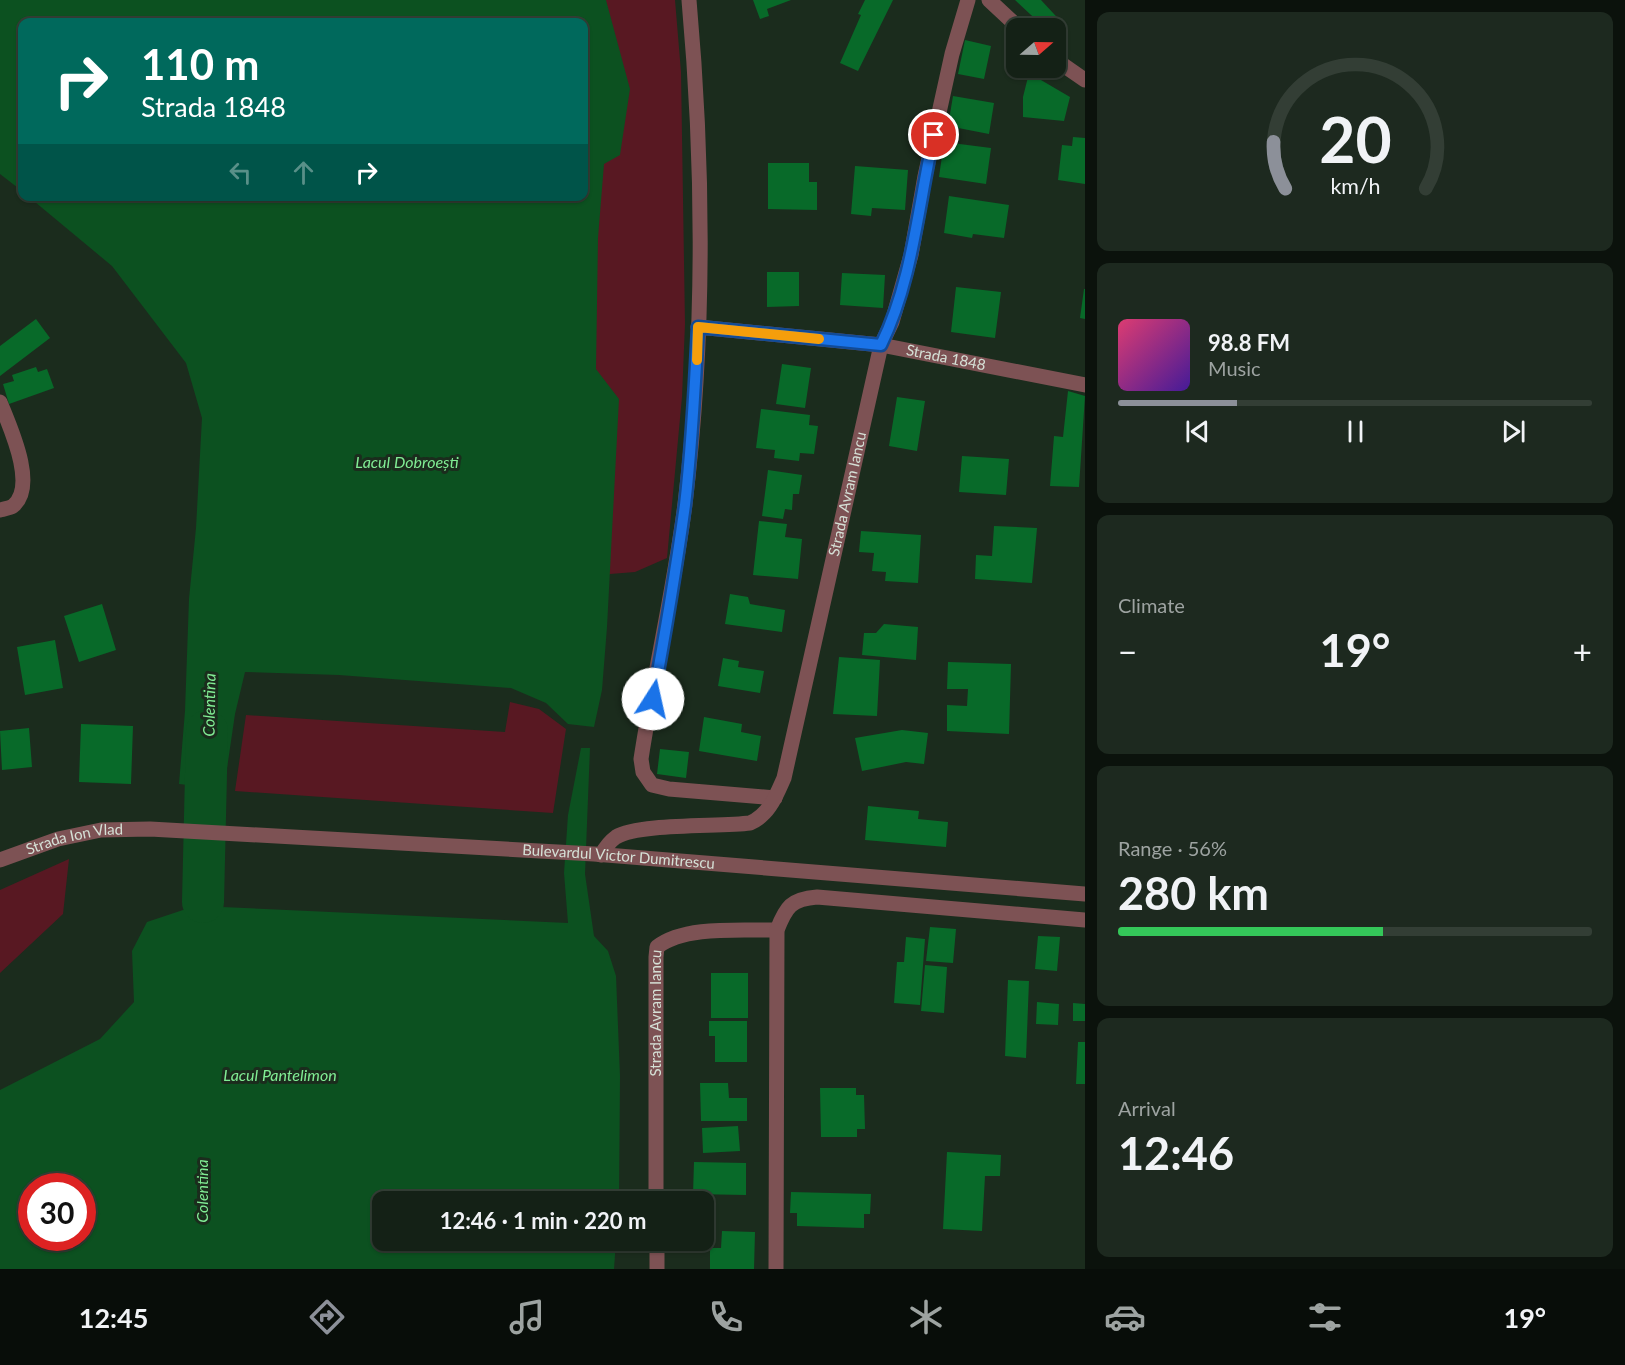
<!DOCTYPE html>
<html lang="en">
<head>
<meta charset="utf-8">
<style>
	:root { --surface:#142116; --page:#1d291f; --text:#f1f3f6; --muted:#9da3a1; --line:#333e35; --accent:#8c9099 }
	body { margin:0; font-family:Lato,sans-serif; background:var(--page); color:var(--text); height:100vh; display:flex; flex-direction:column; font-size:22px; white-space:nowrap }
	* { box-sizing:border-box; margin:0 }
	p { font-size:20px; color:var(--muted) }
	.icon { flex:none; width:33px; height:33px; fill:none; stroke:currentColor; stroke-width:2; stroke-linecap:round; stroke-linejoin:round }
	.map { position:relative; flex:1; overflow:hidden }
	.panel { display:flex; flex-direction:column; gap:12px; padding:12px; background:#0b120c; width:540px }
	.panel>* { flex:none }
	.banner { position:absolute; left:18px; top:18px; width:570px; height:183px; border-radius:12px; box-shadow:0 2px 4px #0004,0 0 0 2px var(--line); background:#00695c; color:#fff; overflow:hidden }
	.needle { width:39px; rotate:70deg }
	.tools { position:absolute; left:1006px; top:18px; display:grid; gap:12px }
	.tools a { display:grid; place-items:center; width:60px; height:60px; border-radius:12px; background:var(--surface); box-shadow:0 2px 4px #0004,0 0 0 2px var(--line); font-size:30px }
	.speed { position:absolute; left:18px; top:1173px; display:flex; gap:12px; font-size:30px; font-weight:700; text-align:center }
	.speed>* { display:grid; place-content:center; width:78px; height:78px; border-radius:50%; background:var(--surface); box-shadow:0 2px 4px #0004,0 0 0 2px var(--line); line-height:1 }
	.speed .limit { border:9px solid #d22; background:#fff; color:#111 }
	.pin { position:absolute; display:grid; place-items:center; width:51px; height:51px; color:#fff; margin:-26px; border:3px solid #fff; border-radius:50%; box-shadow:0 2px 6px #0007 }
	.me { position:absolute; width:66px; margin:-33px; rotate:10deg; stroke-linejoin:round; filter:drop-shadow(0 0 4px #0008) }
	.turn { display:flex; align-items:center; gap:21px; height:126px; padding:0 24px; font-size:27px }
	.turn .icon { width:78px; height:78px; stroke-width:2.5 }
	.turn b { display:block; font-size:42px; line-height:51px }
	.lanes { display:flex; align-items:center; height:57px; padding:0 24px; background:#0003; justify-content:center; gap:30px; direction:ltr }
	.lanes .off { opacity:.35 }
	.big { font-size:45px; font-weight:700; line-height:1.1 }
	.panel .tile { flex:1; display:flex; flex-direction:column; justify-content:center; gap:9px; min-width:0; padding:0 21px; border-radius:12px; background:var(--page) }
	.panel .dial { align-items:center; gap:0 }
	.dial svg { height:156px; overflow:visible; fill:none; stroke:var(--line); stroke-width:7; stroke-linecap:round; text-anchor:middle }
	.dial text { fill:var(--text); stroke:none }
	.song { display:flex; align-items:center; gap:18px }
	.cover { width:72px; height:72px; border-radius:9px; background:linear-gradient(135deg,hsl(340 70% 55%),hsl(260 70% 35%)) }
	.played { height:6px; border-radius:3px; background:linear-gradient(90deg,var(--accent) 25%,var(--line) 25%) }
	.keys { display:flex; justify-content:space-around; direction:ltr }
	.heat { display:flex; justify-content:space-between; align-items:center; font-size:33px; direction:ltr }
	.charge { height:9px; border-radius:4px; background:linear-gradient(90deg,#34c759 56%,var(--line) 0) }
	.trip { position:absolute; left:372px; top:1191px; width:342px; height:60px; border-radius:12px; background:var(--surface); box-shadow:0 2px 4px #0004,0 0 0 2px var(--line); font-weight:700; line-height:60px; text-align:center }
	.tabs { display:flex; height:96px; justify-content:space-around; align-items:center; background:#080d09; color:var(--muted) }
	.tabs .icon { width:42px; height:42px }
	.tabs .active { color:var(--accent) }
	.tabs b { font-size:27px; color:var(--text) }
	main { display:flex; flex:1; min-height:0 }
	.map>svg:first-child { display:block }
</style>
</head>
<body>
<main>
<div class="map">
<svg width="1085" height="1269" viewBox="0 0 1085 1269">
	<rect width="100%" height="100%" fill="#1b2c1d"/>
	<path fill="#581822" d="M492,0H675L681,72L685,324L682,397L667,558L635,572L610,574L581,598L584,22H166Z
		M510,702L539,709L566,729L553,813L235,791L246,715L505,732Z
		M69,859L63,914L0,973V890Z"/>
	<path fill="#0c5120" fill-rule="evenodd" d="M0,0H606L630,89L620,155L604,164L598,238L596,369L619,399L607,627L602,690L594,727L568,724L546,703L511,688L339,675L245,672L235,714L224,789L179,784L185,711L189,599L196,528L202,418L186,363L112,266L29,197L584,196V22H22V191L0,174Z
		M581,748H590L585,874L594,936L608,951L616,976L620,1076L619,1201L382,1202V1240L616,1241L614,1269H0V1090L100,1039L134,1002L132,951L147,922L189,908L184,845L216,846L222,907L568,923L564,873L568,815ZM32,1186H82V1238H32Z"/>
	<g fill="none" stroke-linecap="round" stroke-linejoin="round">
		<path stroke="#0c5120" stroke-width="42" d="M203,902L207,731"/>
	</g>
	<path fill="#086a29" d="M753,0H791L767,9L769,16L760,19Z
		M865,0H893L858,71L840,63L861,15L858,14Z
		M1015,0H1041L1067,28L1056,38V28H1045Z
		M965,40L991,46L984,79L958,74Z
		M1029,73L1070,97L1064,121L1023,117V97Z
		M953,96L994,103L989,134L948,126Z
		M1073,137L1085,138V184L1058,180L1062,145L1072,146Z
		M944,142L991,148L986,184L939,177Z
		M768,163H809V182H817V210L768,209Z
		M855,166L908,170L905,210L872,208L871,216L851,214Z
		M949,196L1009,205L1004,238L973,234L972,238L944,233Z
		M767,272H799V306L767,307Z
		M842,273L885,275L883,308L840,305Z
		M956,287L1001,292L995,338L951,332Z
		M1084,289H1085V319L1080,318Z
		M36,319L50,338L0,376V346Z
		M782,364L811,368L805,408L776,404Z
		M36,367L38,372L47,369L54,388L9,404L3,384L14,381L12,375Z
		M1068,391L1085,396L1079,487L1050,486L1054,436L1063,437Z
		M897,397L925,401L917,451L889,446Z
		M761,409L810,415L809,425L818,426L814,454L800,453L799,461L774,458L775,450L756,448Z
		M962,456L1009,459L1006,495L959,492Z
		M768,470L802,475L799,494H793L792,510L785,509L783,519L762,516Z
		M759,521L787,524L785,537L802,539L798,579L753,575Z
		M994,526L1037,528L1032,583L975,579L976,555L992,556Z
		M861,531L921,535L918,583L885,581L886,572L872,571L874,553L859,552Z
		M730,594L748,597L750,604L785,610L782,632L725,624Z
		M102,604L116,650L79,662L64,616Z
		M884,624L918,627L916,660L862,655L864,633H876Z
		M55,640L63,688L25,695L17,647Z
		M839,657L880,660L877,716L833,714Z
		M723,658L739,661L738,667L764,671L760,693L718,686Z
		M948,662L1011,664L1009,734L947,731V705L967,706L968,689H947Z
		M704,717L742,724L741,732L761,736L757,761L699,751Z
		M81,724L133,726L131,784L79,782Z
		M29,728L32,767L2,770L0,731Z
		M902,730L928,733L924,764L906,762L862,771L855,738Z
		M660,749L689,752L686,778L657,774Z
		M868,806L919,811L918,819L948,822L946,847L865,840Z
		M930,927L956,929L953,963L926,961Z
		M1038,936L1060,937L1057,971L1035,969Z
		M906,937L925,939L920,1005L894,1003L897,962H904Z
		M925,965L947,967L944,1013L921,1011Z
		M711,973H748V1018H711Z
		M1008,980L1029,981L1026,1058L1005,1056Z
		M1037,1002L1059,1004L1058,1025L1036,1024Z
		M1073,1003L1085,1004V1021H1073Z
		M709,1021H747V1062H715V1036H709Z
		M1078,1042H1085V1084H1076Z
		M700,1083H728L729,1098H747V1121H701Z
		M820,1088H856V1095H864L865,1129H857V1137H821Z
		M738,1126L740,1151L703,1153L702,1128Z
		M947,1152L1001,1155L1000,1176H985L982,1231L943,1229Z
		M694,1162L746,1163V1195L693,1194Z
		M791,1192L871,1194L870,1214H864V1228L797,1226V1213H790Z
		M722,1231L755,1232L754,1269H710V1248H721Z"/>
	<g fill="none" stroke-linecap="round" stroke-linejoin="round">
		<g stroke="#7d5254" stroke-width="15">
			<path d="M689,0C704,167 705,338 685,504C674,590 654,674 641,759L643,772L652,785L669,789L775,798"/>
			<path d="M989,0L1019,28"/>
			<path d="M1056,60L1085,80"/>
			<path id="s1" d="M698,327L881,345L1085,385"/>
			<path d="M0,402C9,425 38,486 13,506C10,508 4,509 0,510"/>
			<path id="s2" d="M601,855C605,848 609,842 616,837C639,823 719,827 750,823C769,815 776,796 784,778L881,345L892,322L911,255L925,176L952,54L968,0"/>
			<path id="s3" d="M656,1202V957L657,947C685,925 742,931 777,930"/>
			<path d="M657,1240V1269"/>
			<path d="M776,1269L777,930C786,907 791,899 817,897L1085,920"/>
		</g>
		<path stroke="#7d5254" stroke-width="15" id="s4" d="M0,860L58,839L101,830L150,829L594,854L1085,894"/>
	</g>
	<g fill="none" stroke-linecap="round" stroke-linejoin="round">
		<defs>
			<path id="route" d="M653,699C665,635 676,570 685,505C692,446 695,386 698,327L881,345C913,280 918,205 934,135"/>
		</defs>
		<use href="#route" stroke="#114b97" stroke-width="15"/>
		<use href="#route" stroke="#1a73e8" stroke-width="10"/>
		<path stroke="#f59e0b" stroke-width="10" d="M697,360L698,327L819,339"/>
	</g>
	<g text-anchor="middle" stroke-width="6" stroke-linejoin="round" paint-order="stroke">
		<g font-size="15" fill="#d5e0d6" stroke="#1b2c1d">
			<text dy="5" stroke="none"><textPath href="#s1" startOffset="250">Strada 1848</textPath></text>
			<text dy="5" stroke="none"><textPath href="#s2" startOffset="508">Strada Avram Iancu</textPath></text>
			<text dy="5" stroke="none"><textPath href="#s4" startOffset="78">Strada Ion Vlad</textPath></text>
			<text dy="5" stroke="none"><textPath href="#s4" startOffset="624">Bulevardul Victor Dumitrescu</textPath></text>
			<text dy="5" stroke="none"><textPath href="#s3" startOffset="189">Strada Avram Iancu</textPath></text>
		</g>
		<g font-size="16" font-style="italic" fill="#81ed94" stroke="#1b2c1d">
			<text x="407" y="468">Lacul Dobroești</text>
			<text transform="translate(209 705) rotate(-89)" y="6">Colentina</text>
			<text x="280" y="1081">Lacul Pantelimon</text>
			<text transform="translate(202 1191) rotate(-90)" y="6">Colentina</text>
		</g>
	</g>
</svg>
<div class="tools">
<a><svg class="needle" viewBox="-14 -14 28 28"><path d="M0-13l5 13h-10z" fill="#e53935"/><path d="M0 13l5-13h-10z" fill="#9da3a1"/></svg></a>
</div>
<div class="speed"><div class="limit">30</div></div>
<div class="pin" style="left:934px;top:135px;background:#d93025"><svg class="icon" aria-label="arrive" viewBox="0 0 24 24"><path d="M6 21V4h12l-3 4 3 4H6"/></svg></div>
<svg class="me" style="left:653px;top:699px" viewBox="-20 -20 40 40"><circle r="19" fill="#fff"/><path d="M0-13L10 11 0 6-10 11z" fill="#1a73e8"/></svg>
<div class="trip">12:46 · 1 min · 220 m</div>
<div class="banner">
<div class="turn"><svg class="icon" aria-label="right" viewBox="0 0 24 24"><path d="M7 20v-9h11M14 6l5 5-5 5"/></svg><div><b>110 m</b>Strada 1848</div></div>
<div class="lanes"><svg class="icon off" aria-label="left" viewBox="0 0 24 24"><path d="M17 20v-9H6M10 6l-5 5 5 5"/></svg><svg class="icon off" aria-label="ahead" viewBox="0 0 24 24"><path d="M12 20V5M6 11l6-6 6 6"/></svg><svg class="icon" aria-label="right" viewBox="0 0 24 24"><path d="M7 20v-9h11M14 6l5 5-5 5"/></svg></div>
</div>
</div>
<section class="panel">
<div class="tile dial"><svg viewBox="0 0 100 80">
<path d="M14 69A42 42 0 1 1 86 69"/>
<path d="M14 69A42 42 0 0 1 8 45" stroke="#8c9099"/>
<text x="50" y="56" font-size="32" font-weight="700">20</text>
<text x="50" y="72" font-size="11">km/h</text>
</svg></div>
<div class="tile">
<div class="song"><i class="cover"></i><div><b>98.8 FM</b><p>Music</p></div></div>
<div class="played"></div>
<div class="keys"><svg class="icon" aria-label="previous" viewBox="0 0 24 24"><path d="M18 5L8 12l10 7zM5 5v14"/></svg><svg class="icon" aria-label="pause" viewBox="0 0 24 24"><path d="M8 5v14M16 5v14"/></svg><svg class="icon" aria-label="next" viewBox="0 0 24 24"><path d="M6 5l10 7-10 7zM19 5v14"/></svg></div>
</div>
<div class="tile"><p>Climate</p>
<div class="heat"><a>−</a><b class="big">19°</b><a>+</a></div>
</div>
<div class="tile"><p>Range · 56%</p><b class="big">280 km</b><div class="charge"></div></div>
<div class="tile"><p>Arrival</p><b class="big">12:46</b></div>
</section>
</main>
<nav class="tabs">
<b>12:45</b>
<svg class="icon active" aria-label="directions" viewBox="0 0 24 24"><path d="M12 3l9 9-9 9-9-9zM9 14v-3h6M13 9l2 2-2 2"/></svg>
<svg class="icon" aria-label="music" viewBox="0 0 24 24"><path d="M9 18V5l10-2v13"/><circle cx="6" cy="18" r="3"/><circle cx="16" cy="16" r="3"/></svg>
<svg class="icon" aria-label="phone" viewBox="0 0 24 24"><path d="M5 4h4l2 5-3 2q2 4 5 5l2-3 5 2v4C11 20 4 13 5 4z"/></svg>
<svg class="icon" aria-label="climate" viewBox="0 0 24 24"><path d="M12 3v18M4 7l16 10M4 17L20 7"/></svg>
<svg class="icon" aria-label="car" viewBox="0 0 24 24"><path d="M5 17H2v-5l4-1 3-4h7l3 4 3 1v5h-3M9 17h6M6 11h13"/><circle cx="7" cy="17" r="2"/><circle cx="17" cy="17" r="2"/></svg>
<svg class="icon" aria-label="filters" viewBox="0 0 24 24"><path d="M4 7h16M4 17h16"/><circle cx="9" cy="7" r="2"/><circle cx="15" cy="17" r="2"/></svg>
<b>19°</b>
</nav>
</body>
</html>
